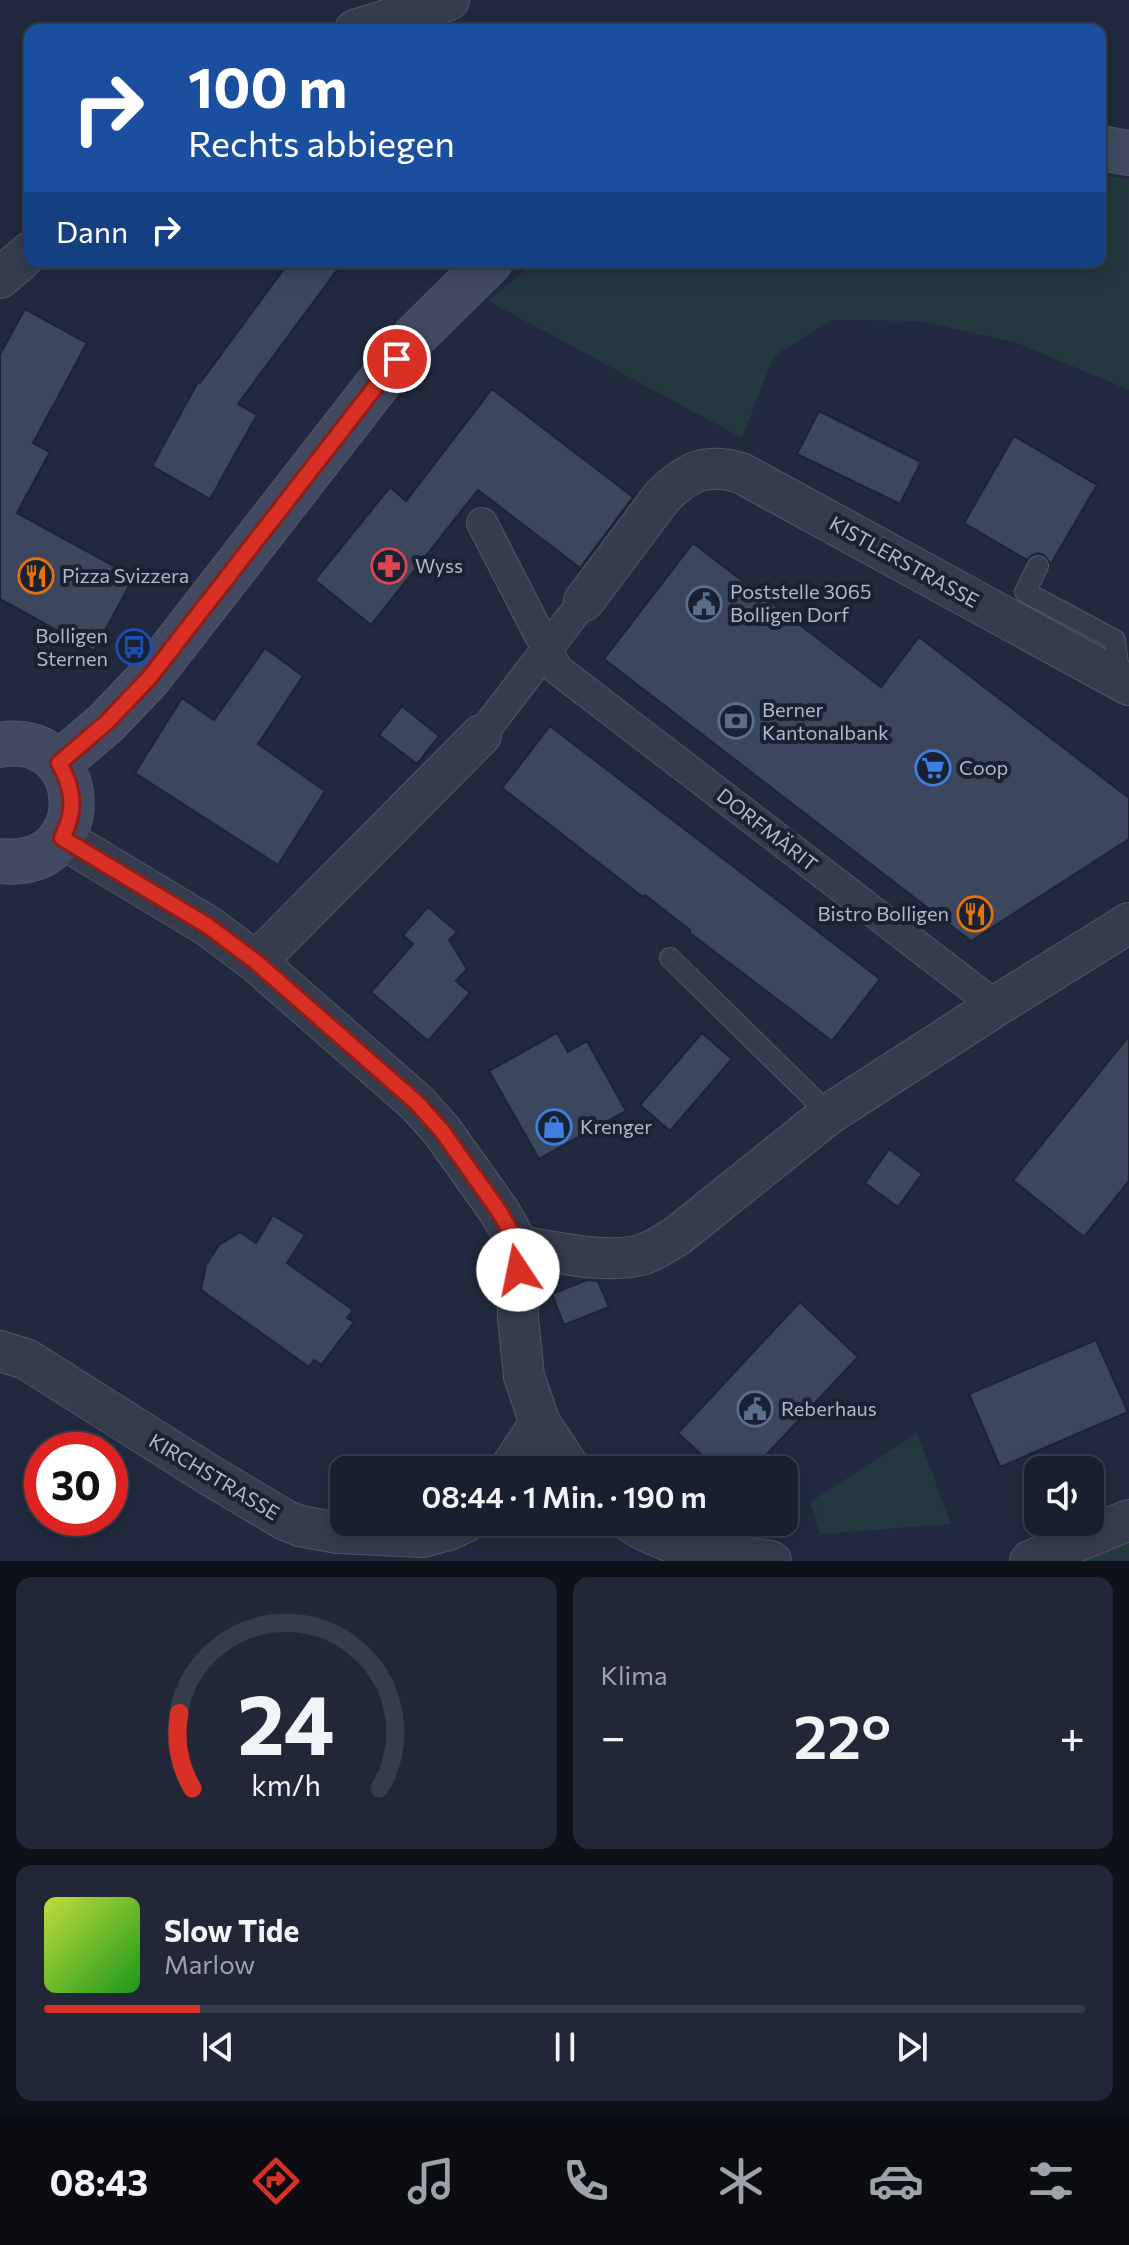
<!DOCTYPE html>
<html lang="de">
<head>
<meta charset="utf-8">
<style>
	:root { --surface:#181f2e; --page:#212736; --text:#f1f3f6; --muted:#9fa2aa; --line:#363d4a; --accent:#d93025 }
	body { margin:0; font-family:Commissioner,sans-serif; background:var(--page); color:var(--text); height:100vh; display:flex; flex-direction:column; font-size:30px; white-space:nowrap }
	* { box-sizing:border-box; margin:0 }
	p { font-size:26px; color:var(--muted) }
	.icon { flex:none; width:44px; height:44px; fill:none; stroke:currentColor; stroke-width:2; stroke-linecap:round; stroke-linejoin:round }
	.map { position:relative; height:1561px; overflow:hidden }
	.sheet { display:flex; flex-direction:column; gap:16px; padding:16px; background:#0d1119; flex:1 }
	.sheet>* { flex:none }
	.banner { position:absolute; left:24px; top:24px; width:1082px; height:244px; border-radius:16px; box-shadow:0 4px 20px #0003,0 0 0 2px var(--line); background:#1a4fa0; color:#fff; overflow:hidden }
	.buttons { position:absolute; left:1024px; top:1456px; display:grid; gap:16px }
	.buttons a { display:grid; place-items:center; width:80px; height:80px; border-radius:16px; background:var(--surface); box-shadow:0 4px 20px #0003,0 0 0 2px var(--line); font-size:40px }
	.speed { position:absolute; left:24px; top:1432px; display:flex; gap:16px; font-size:40px; font-weight:700; text-align:center }
	.speed>* { display:grid; place-content:center; width:104px; height:104px; border-radius:50%; background:var(--surface); box-shadow:0 4px 20px #0003,0 0 0 2px var(--line); line-height:1 }
	.speed .limit { border:12px solid #d22; background:#fff; color:#111 }
	.pin { position:absolute; display:grid; place-items:center; width:68px; height:68px; color:#fff; margin:-34px; border:4px solid #fff; border-radius:50%; box-shadow:0 2px 8px #0007 }
	.me { position:absolute; width:88px; margin:-44px; rotate:349deg; stroke-linejoin:round; filter:drop-shadow(0 0 6px #0008) }
	.turn { display:flex; align-items:center; gap:28px; height:168px; padding:0 32px; font-size:36px }
	.turn .icon { width:104px; height:104px; stroke-width:2.5 }
	.turn b { display:block; font-size:56px; line-height:68px }
	.then { display:flex; align-items:center; height:76px; padding:0 32px; background:#0003; gap:16px; font-size:30px }
	.big { font-size:60px; font-weight:600; line-height:1.1 }
	.sheet .tile { flex:1; display:flex; flex-direction:column; justify-content:center; gap:12px; min-width:0; padding:0 28px; border-radius:16px; background:var(--page) }
	.sheet .dial { align-items:center; gap:0 }
	.dial svg { height:208px; overflow:visible; fill:none; stroke:var(--line); stroke-width:7; stroke-linecap:round; text-anchor:middle }
	.dial text { fill:var(--text); stroke:none }
	.song { display:flex; align-items:center; gap:24px }
	.cover { width:96px; height:96px; border-radius:12px; background:linear-gradient(135deg,hsl(70 70% 55%),hsl(120 70% 35%)) }
	.played { height:8px; border-radius:4px; background:linear-gradient(90deg,var(--accent) 15%,var(--line) 15%) }
	.keys { display:flex; justify-content:space-around; direction:ltr }
	.heat { display:flex; justify-content:space-between; align-items:center; font-size:44px; direction:ltr }
	.sheet .tiles { flex:1; display:grid; gap:16px; grid-template-columns:1fr 1fr }
	.tile:last-child { grid-column:span 2 }
	.trip { position:absolute; left:330px; top:1456px; width:468px; height:80px; border-radius:16px; background:var(--surface); box-shadow:0 4px 20px #0003,0 0 0 2px var(--line); font-weight:600; line-height:80px; text-align:center }
	.menu { display:flex; height:128px; justify-content:space-around; align-items:center; background:#0a0c12; color:var(--muted) }
	.menu .icon { width:56px; height:56px }
	.menu .active { color:var(--accent) }
	.menu b { font-size:36px; color:var(--text) }
	.map>svg:first-child { display:block }
</style>
</head>
<body>
<div class="map">
<svg width="1129" height="1561" viewBox="0 0 1129 1561">
	<rect width="100%" height="100%" fill="#20293e"/>
	<path fill="#23383f" d="M1100,175L1129,179V390L1017,343L920,321L832,320L774,356L742,438L488,301L535,262H1100Z
		M917,1433L951,1524L820,1534L810,1502Z
		M1129,1539V1561H1078Z"/>
	<path fill="#3c475e" stroke="#1c2335" stroke-width="2" d="M289,262H343L238,404L257,415L210,499L152,466L198,382L200,383Z
		M25,309L87,343L33,443L50,452L17,513L134,577L94,651L0,599V354Z
		M492,389L633,497L580,568L478,490L371,625L315,580L390,487L406,501Z
		M819,411L921,462L900,504L797,454Z
		M1014,436L1097,485L1051,564L1044,555L1038,553L1032,555L1027,560L964,523Z
		M693,543L881,687L919,637L1129,798V839L971,941L604,659Z
		M265,648L303,676L258,744L325,791L278,865L135,773L182,698L214,720Z
		M402,706L439,736L417,764L379,735Z
		M550,726L880,979L832,1041L690,933V930L645,895L643,897L502,788Z
		M428,907L457,932L449,940L467,969L456,981L470,993L428,1041L371,992L413,944L403,935Z
		M557,1033L568,1052L587,1041L626,1111L539,1159L489,1071Z
		M702,1033L732,1059L670,1131L640,1105Z
		M1129,1036V1181L1084,1237L1013,1180Z
		M889,1149L922,1174L898,1207L865,1183Z
		M273,1215L305,1235L287,1263L353,1310L347,1318L354,1322L321,1365L314,1360L309,1367L201,1290L206,1265L219,1245L240,1232L256,1243Z
		M587,1280L598,1281L609,1307L564,1325L552,1294Z
		M800,1302L858,1357L752,1470H718L678,1433Z
		M1096,1340L1128,1412L1000,1467L969,1394Z"/>
	<g fill="none" stroke-linecap="round" stroke-linejoin="round">
		<defs>
			<path id="service" d="M1038,566L1025,592L1115,640L1120,680
				M670,958L829,1114"/>
			<path id="pedestrian" d="M482,523L557,669L996,1006
				M481,735L584,601"/>
			<path id="minor" d="M355,30L449,0
				M0,278L30,252
				M584,601L662,497C687,472 706,462 741,473L1129,685
				M62,838L208,926L256,962L417,1103L442,1131L499,1211L519,1246L518,1318L524,1376L540,1423L571,1470
				M256,962L481,735
				M519,1246C556,1252 608,1265 644,1254C656,1250 667,1242 677,1236L829,1114L996,1006L1129,923
				M0,1351L26,1359L211,1476L285,1520L300,1526L338,1533L423,1537L449,1530L466,1522
				M509,1470L540,1423
				M630,1522C673,1550 721,1554 771,1561
				M1030,1561L1129,1520"/>
			<path id="secondary" d="M1100,148L1129,153
				M0,745C91,728 100,872 0,861
				M59,763L106,723L149,678L415,336L490,262"/>
		</defs>
		<use href="#service" stroke="#505769" stroke-width="22"/>
		<use href="#pedestrian" stroke="#505769" stroke-width="32"/>
		<use href="#minor" stroke="#505769" stroke-width="42"/>
		<use href="#secondary" stroke="#505769" stroke-width="46"/>
		<use href="#service" stroke="#353c4e" stroke-width="20"/>
		<use href="#pedestrian" stroke="#353c4e" stroke-width="30"/>
		<use href="#minor" stroke="#353c4e" stroke-width="40"/>
		<use href="#secondary" stroke="#424a61" stroke-width="44"/>
	</g>
	<g fill="none" stroke-linecap="round" stroke-linejoin="round">
		<defs>
			<path id="route" d="M397,359L149,678L106,723L59,763C74,789 76,811 62,838L208,926L256,962L417,1103L442,1131L499,1211L519,1246L518,1270"/>
		</defs>
		<use href="#route" stroke="#8d1f18" stroke-width="20"/>
		<use href="#route" stroke="#d93025" stroke-width="14"/>
	</g>
	<defs>
		<symbol id="pharmacy-ring" viewBox="-11 -11 22 22"><circle r="9.5" fill="#1a2133" stroke="#e0444e" stroke-width="1.5"/><path d="M-2-6h4v4h4v4h-4v4h-4v-4h-4v-4h4Z" fill="#e0444e"/></symbol>
		<symbol id="restaurant-ring" viewBox="-11 -11 22 22"><circle r="9.5" fill="#1a2133" stroke="#e8710a" stroke-width="1.5"/><path d="M-5-6h1v4h1v-4h1v4h1v-4h1v5L-1.5 .5V6h-2V.5L-5-1ZM5-6V6H3V1.5H1.5Q1.5-4 5-6Z" fill="#e8710a"/></symbol>
		<symbol id="civic-ring" viewBox="-11 -11 22 22"><circle r="9.5" fill="#1a2133" stroke="#5c6f8a" stroke-width="1.5"/><path d="M-.6-6.5H3V-4.5H.6V-3L4-1V1h2V6H-6V1h2V-1L-.6-3ZM-1.2 2.5V6h2.4V2.5Z" fill="#5c6f8a"/></symbol>
		<symbol id="bus-ring" viewBox="-11 -11 22 22"><circle r="9.5" fill="#1a2133" stroke="#1a4fb4" stroke-width="1.5"/><path d="M-5-6H5V4H4V6H2V4H-2V6H-4V4H-5ZM-3.5-4V0h7V-4ZM-3.5 1.2v1.5H-2V1.2ZM2 1.2v1.5H3.5V1.2Z" fill="#1a4fb4"/></symbol>
		<symbol id="bank-ring" viewBox="-11 -11 22 22"><circle r="9.5" fill="#1a2133" stroke="#5c6f8a" stroke-width="1.5"/><path d="M-6-4H6V4H-6ZM0-2.3a2.3 2.3 0 1 0 0 4.6a2.3 2.3 0 1 0 0-4.6Z" fill="#5c6f8a"/></symbol>
		<symbol id="supermarket-ring" viewBox="-11 -11 22 22"><circle r="9.5" fill="#1a2133" stroke="#3f7fe0" stroke-width="1.5"/><path d="M-6-5.5h2.5l.6 2H6L4.5 2H-2.5L-4.4-4H-6ZM-1.5 3.2a1.3 1.3 0 1 0 .1 0ZM3 3.2a1.3 1.3 0 1 0 .1 0Z" fill="#3f7fe0"/></symbol>
		<symbol id="shop-ring" viewBox="-11 -11 22 22"><circle r="9.5" fill="#1a2133" stroke="#3f7fe0" stroke-width="1.5"/><path d="M-5-2.5h2.3a2.7 3.5 0 0 1 5.4 0H5L5.5 6h-11ZM-1.5-2.5h3a1.5 2.3 0 0 0-3 0Z" fill="#3f7fe0"/></symbol>
	</defs>
	<g fill-rule="evenodd">
		<use href="#pharmacy-ring" x="369" y="546" width="40" height="40"/>
		<use href="#restaurant-ring" x="16" y="556" width="40" height="40"/>
		<use href="#civic-ring" x="684" y="584" width="40" height="40"/>
		<use href="#bus-ring" x="114" y="627" width="40" height="40"/>
		<use href="#bank-ring" x="716" y="701" width="40" height="40"/>
		<use href="#supermarket-ring" x="913" y="748" width="40" height="40"/>
		<use href="#restaurant-ring" x="955" y="894" width="40" height="40"/>
		<use href="#shop-ring" x="534" y="1107" width="40" height="40"/>
		<use href="#civic-ring" x="735" y="1389" width="40" height="40"/>
	</g>
	<g text-anchor="middle" stroke-width="8" stroke-linejoin="round" paint-order="stroke">
		<g font-size="20" fill="#b0b7c9" stroke="#1a2133">
			<text transform="translate(904 562) rotate(29)" y="7">KISTLERSTRASSE</text>
			<text transform="translate(767 830) rotate(38)" y="7">DORFMÄRIT</text>
			<text transform="translate(214 1477) rotate(31)" y="7">KIRCHSTRASSE</text>
		</g>
		<g font-size="20" fill="#b0b7c9" stroke="#1a2133" text-anchor="start">
			<text x="415" y="573">Wyss</text>
			<text x="62" y="583">Pizza Svizzera</text>
			<text x="730" y="599">Poststelle 3065<tspan x="730" dy="23">Bolligen Dorf</tspan></text>
			<text x="108" y="643" text-anchor="end">Bolligen<tspan x="108" dy="23">Sternen</tspan></text>
			<text x="762" y="717">Berner<tspan x="762" dy="23">Kantonalbank</tspan></text>
			<text x="959" y="775">Coop</text>
			<text x="949" y="921" text-anchor="end">Bistro Bolligen</text>
			<text x="580" y="1134">Krenger</text>
			<text x="781" y="1416">Reberhaus</text>
		</g>
	</g>
</svg>
<div class="buttons">
<a><svg class="icon" aria-label="sound" viewBox="0 0 24 24"><path d="M4 9h4l5-4v14l-5-4H4zM17 9q2 3 0 6"/></svg></a>
</div>
<div class="speed"><div class="limit">30</div></div>
<div class="pin" style="left:397px;top:359px;background:#d93025"><svg class="icon" aria-label="arrive" viewBox="0 0 24 24"><path d="M6 21V4h12l-3 4 3 4H6"/></svg></div>
<svg class="me" style="left:518px;top:1270px" viewBox="-20 -20 40 40"><circle r="19" fill="#fff"/><path d="M0-13L10 11 0 6-10 11z" fill="#d93025"/></svg>
<div class="trip">08:44 · 1 Min. · 190 m</div>
<div class="banner">
<div class="turn"><svg class="icon" aria-label="right" viewBox="0 0 24 24"><path d="M7 20v-9h11M14 6l5 5-5 5"/></svg><div><b>100 m</b>Rechts abbiegen</div></div>
<div class="then">Dann<svg class="icon" aria-label="right" viewBox="0 0 24 24"><path d="M7 20v-9h11M14 6l5 5-5 5"/></svg></div>
</div>
</div>
<section class="sheet">
<div class="tiles">
<div class="tile dial"><svg viewBox="0 0 100 80">
<path d="M14 69A42 42 0 1 1 86 69"/>
<path d="M14 69A42 42 0 0 1 9 40" stroke="#d93025"/>
<text x="50" y="56" font-size="32" font-weight="700">24</text>
<text x="50" y="72" font-size="11">km/h</text>
</svg></div>
<div class="tile"><p>Klima</p>
<div class="heat"><a>−</a><b class="big">22°</b><a>+</a></div>
</div>
<div class="tile">
<div class="song"><i class="cover"></i><div><b>Slow Tide</b><p>Marlow</p></div></div>
<div class="played"></div>
<div class="keys"><svg class="icon" aria-label="previous" viewBox="0 0 24 24"><path d="M18 5L8 12l10 7zM5 5v14"/></svg><svg class="icon" aria-label="pause" viewBox="0 0 24 24"><path d="M8 5v14M16 5v14"/></svg><svg class="icon" aria-label="next" viewBox="0 0 24 24"><path d="M6 5l10 7-10 7zM19 5v14"/></svg></div>
</div>
</div>
</section>
<nav class="menu">
<b>08:43</b>
<svg class="icon active" aria-label="directions" viewBox="0 0 24 24"><path d="M12 3l9 9-9 9-9-9zM9 14v-3h6M13 9l2 2-2 2"/></svg>
<svg class="icon" aria-label="music" viewBox="0 0 24 24"><path d="M9 18V5l10-2v13"/><circle cx="6" cy="18" r="3"/><circle cx="16" cy="16" r="3"/></svg>
<svg class="icon" aria-label="phone" viewBox="0 0 24 24"><path d="M5 4h4l2 5-3 2q2 4 5 5l2-3 5 2v4C11 20 4 13 5 4z"/></svg>
<svg class="icon" aria-label="climate" viewBox="0 0 24 24"><path d="M12 3v18M4 7l16 10M4 17L20 7"/></svg>
<svg class="icon" aria-label="car" viewBox="0 0 24 24"><path d="M5 17H2v-5l4-1 3-4h7l3 4 3 1v5h-3M9 17h6M6 11h13"/><circle cx="7" cy="17" r="2"/><circle cx="17" cy="17" r="2"/></svg>
<svg class="icon" aria-label="filters" viewBox="0 0 24 24"><path d="M4 7h16M4 17h16"/><circle cx="9" cy="7" r="2"/><circle cx="15" cy="17" r="2"/></svg>
</nav>
</body>
</html>
